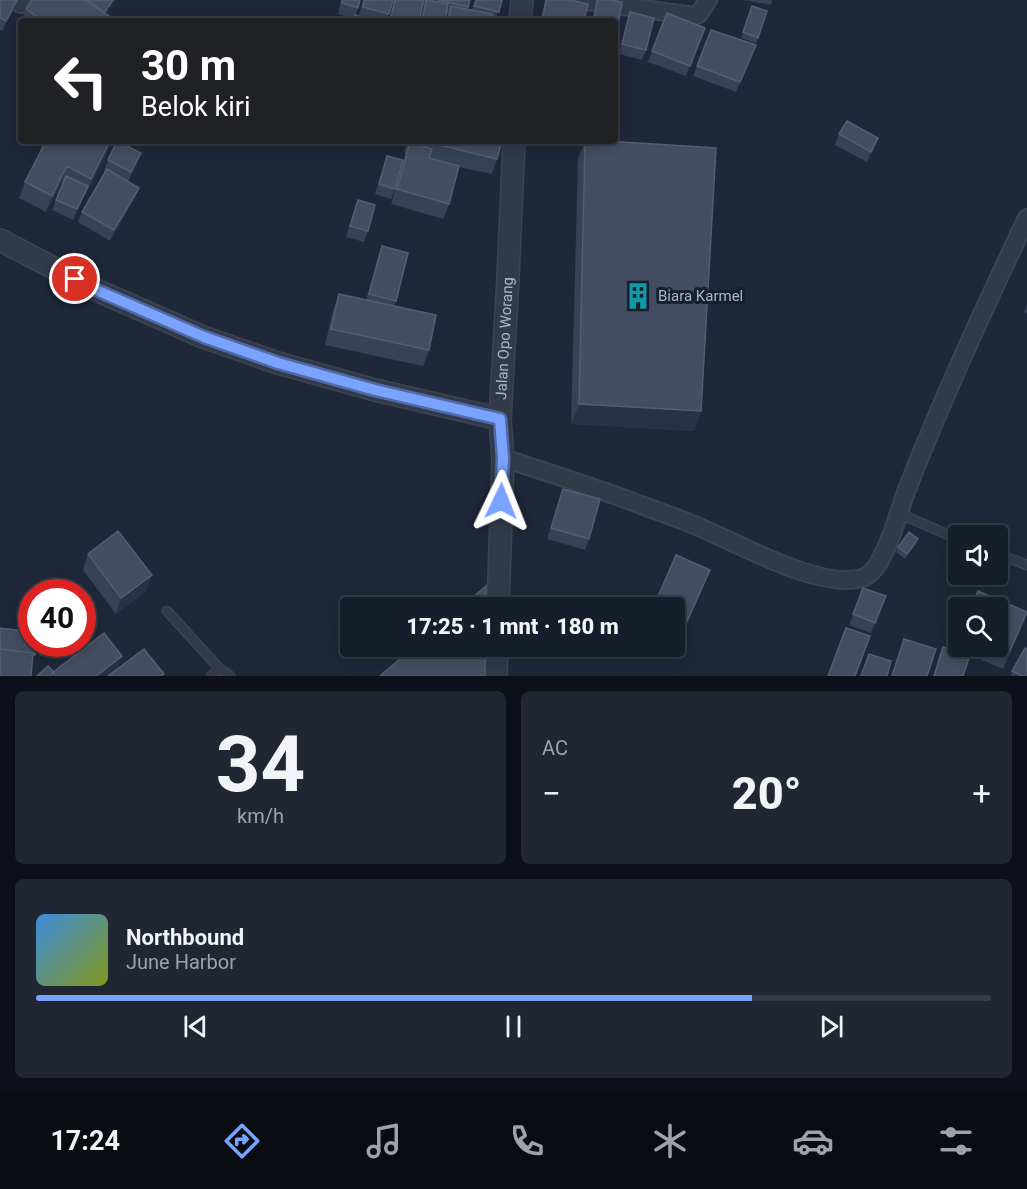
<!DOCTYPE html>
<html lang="id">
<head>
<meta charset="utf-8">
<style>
	:root { --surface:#171e2b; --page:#202733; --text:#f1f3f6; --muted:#9ea2a9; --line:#363c47; --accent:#79a3ff }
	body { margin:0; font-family:Roboto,sans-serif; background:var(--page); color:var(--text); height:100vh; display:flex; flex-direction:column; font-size:22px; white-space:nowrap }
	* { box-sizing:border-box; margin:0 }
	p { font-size:20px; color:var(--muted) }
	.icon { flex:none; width:33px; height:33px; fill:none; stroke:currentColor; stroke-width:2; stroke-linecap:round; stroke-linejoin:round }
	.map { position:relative; height:676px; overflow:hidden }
	.sheet { display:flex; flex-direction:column; gap:15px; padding:15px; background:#0d1018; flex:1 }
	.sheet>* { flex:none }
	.guide { position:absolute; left:18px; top:18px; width:600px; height:126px; border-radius:6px; box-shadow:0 3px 15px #0003,0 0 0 2px var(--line); background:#202124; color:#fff; overflow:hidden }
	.tools { position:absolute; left:948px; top:525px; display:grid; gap:12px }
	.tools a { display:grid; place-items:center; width:60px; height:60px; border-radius:6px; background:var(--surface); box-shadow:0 3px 15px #0003,0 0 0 2px var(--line); font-size:30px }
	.speed { position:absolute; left:18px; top:579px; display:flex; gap:12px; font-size:30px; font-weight:700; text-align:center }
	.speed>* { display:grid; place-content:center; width:78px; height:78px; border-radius:50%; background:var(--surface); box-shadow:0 3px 15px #0003,0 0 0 2px var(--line); line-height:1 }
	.speed .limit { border:9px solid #d22; background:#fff; color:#111 }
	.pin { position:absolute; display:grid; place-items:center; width:51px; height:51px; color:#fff; margin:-26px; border:3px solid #fff; border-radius:50%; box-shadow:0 2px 6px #0007 }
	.me { position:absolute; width:66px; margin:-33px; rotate:2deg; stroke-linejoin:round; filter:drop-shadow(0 0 4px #0008) }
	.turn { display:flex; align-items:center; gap:21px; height:126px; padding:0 24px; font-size:27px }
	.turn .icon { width:78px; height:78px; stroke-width:2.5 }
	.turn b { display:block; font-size:42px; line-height:51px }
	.big { font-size:45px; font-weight:800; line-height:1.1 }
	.sheet .tile { flex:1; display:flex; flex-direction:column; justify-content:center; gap:9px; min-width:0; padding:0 21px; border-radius:9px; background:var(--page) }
	.sheet .dial { align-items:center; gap:0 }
	.dial b { font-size:78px; line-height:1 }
	.song { display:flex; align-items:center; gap:18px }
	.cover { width:72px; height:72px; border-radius:9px; background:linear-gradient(135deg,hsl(210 70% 55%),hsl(70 70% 35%)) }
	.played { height:6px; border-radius:3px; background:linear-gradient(90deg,var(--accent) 75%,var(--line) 75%) }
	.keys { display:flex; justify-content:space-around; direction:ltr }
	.heat { display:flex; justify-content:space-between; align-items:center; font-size:33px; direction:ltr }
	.sheet .tiles { flex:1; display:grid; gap:15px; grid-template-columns:1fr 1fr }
	.tile:last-child { grid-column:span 2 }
	.trip { position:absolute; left:340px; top:597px; width:345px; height:60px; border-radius:6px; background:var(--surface); box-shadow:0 3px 15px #0003,0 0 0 2px var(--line); font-weight:800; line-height:60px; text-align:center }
	.tab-bar { display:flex; height:96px; justify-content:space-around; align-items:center; background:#090c11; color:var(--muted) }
	.tab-bar .icon { width:42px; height:42px }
	.tab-bar .on { color:var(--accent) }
	.tab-bar b { font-size:27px; color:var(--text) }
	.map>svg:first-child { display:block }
</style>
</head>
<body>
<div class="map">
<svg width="1027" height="676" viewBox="0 0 1027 676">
	<rect width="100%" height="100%" fill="#1f2839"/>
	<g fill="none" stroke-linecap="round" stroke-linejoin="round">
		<defs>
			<path id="service" d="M898,513L958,539
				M998,554L1027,565
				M167,611L220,669L230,676
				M211,676L220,669"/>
			<path id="minor" d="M14,0L21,4
				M580,0L694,16L699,14L708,0
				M503,458C552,474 601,489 649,508C669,515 689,522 708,531C745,547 822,590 862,578C884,572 898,513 906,492C942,399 984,308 1027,218"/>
			<g id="tertiary">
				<path d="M520,21L522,0"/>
				<path d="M0,240L94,289L203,337L278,363L375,390L500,419"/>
				<path id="s1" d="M498,608L503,458L500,419L508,278L514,141"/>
				<path d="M496,676L497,646"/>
			</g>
		</defs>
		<use href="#service" stroke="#3c4353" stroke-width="11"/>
		<use href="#minor" stroke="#3c4353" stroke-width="20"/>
		<use href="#tertiary" stroke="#3c4353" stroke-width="24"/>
		<use href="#service" stroke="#323a4a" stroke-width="8"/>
		<use href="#minor" stroke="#323a4a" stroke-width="16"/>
		<use href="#tertiary" stroke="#323a4a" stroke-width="21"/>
	</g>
	<path fill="#364256" d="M0,0L13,11L2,31L0,30Z
		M32,0H116L106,14L109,16L107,21H21L26,9Z
		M341,0H360L356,15L359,16L363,0H393L386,21H352L353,18L338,14Z
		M394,0H424L419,21H389Z
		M426,0H470L468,9L472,10L475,0H502L495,21H446L448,14H446L445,21H420Z
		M546,0H570L584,21H540Z
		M597,0L615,21H592L594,9Z
		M744,0H772L771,5Z
		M752,6L767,11L756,43L741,38Z
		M630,12L646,50L642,60L619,54L627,23Z
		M667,13L705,28L686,76L648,62Z
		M711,30L756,45L736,92L693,76Z
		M839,134L874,148L867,162L835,145Z
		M46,141L107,153L86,194H85L73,220L52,210L63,182H62L46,212L19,198L25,182Z
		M391,141H400L399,144Z
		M407,141H502L497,159L492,174L459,167L449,204L443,219L391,204L406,154L404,153Z
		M585,141H606L701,411L694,431L571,424L578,159Z
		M387,156L395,189L391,199L375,194Z
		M108,160L137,164L128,182L139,188L135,198L110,241L78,222L82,212L105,172L104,171Z
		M358,200L368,231L364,242L346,237Z
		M382,246L396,301L394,306L429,350L423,366L325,345L333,310L339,294L366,300L378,257Z
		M1027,305V314L1024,312Z
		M563,489L589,539L585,550L547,539Z
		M918,539L916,545L905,559L896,552L898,547Z
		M88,554L146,591L116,614L83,570Z
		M704,585L679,643L675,642V608Z
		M863,588L886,596L871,633L849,625Z
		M1021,628L1003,669L954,648L958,637V646H998Z
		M1012,671L1027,676H1011Z"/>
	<path fill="#273246" d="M17,0L13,11L2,31L6,21Z
		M113,0H116L102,21V15Z
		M756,45L752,56L736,92L740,82Z
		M878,138L874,148L867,162L871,152Z
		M110,141L107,153L86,194L91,179Z
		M141,153L137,164L128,183L131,172Z
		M67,166L62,182L46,212L52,196Z
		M139,188L135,198L110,241L114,230Z
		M579,404L701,411L694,431L571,424Z
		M918,539L916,545L905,559L907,554Z
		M710,570L704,585L679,643L684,628Z
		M152,575L146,591L116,614L121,598Z
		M1027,612L1021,628L1003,669L1009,653Z
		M122,656L116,672L111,676H96Z"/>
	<path fill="#434e62" stroke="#535e72" stroke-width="1.5" d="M0,0H17L6,21L0,18Z
		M32,0H86L109,16L105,21H43L26,9Z
		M86,0H113L104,13Z
		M342,0H360L358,8L342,3Z
		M364,0H393L389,14L363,7Z
		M395,0H424L419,21H390Z
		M426,0L448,4L445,21H422Z
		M438,0H470L468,7Z
		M476,0H502L499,12L474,6Z
		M546,0H570L588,4L584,21H542Z
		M597,0H611L622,2L615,41V21H594Z
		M451,6L492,14L491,21H448Z
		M752,6L767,11L758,38L743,32Z
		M630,12L654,18L646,50L622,44Z
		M667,13L705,28L690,66L652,51Z
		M355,15L374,21H352Z
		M711,30L756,45L740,82L697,66Z
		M847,121L878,138L871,152L839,134Z
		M46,141H110L91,179L67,166L52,196L25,182Z
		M117,141L141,153L131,172L108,160Z
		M423,141H502L497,159Z
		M585,141H606L716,148L701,411L579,404Z
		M410,142L432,149L429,158L459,166L449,204L397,189Z
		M387,156L403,160L395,189L379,184Z
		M107,169L139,188L114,230L82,212Z
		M66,176L88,186L77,209L56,200Z
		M358,200L375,205L368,231L350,226Z
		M382,246L408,253L396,301L369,294Z
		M339,294L436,315L429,350L331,329Z
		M563,489L600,499L589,539L551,528Z
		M118,531L152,575L121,598L88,554Z
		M909,532L918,539L907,554L898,547Z
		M676,555L710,570L684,628L675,624V608H653Z
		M486,586V608H461Z
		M863,588L886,596L875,623L853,614Z
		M978,591L1027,612L1009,653L993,646H998V608H971Z
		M0,628L32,632V644H37L35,655L33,654V653L0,649Z
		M846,628L870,636L855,676H828Z
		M104,633L122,656L96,676H55L52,673Z
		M904,639L936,649L927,676H892Z
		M415,646H485V676H380Z
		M943,647L970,655L963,676H934Z
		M1025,648L1027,649V676H1022L1012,671Z
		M0,649L33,653L31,676H0Z
		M144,649L164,674L161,676H108Z
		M869,654L891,661L887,676H861Z
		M48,666L54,672L51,676H37Z"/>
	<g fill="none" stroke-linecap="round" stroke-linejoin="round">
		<defs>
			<path id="route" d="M75,279L94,289L204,337L278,363L375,390L500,419L503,458L501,501"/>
		</defs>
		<use href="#route" stroke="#4f6aa6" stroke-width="15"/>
		<use href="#route" stroke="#79a3ff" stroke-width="10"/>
	</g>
	<defs>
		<symbol id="building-bare" viewBox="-9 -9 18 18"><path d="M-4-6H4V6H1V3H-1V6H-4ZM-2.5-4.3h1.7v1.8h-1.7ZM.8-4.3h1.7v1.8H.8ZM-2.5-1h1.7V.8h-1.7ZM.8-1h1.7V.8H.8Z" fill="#0f9aa8" stroke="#181f2e" stroke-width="2.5" paint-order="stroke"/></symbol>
	</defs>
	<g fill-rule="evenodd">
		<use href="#building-bare" x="619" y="277" width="38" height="38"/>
	</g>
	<g text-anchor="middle" stroke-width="6" stroke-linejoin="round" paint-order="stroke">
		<g font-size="15" fill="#acb5c6" stroke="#181f2e" text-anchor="start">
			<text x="658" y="301">Biara Karmel</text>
		</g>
		<g font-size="15" fill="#acb5c6" stroke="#181f2e">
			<text dy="5" stroke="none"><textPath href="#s1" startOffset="270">Jalan Opo Worang</textPath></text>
		</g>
	</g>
</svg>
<div class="tools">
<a><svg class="icon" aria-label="sound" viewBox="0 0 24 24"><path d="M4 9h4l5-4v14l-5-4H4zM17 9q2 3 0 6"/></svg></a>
<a><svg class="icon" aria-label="search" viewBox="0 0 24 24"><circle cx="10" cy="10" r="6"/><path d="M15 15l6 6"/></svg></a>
</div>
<div class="speed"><div class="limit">40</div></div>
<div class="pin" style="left:75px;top:279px;background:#d93025"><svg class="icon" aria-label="arrive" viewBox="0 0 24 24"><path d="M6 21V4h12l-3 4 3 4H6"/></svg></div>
<svg class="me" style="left:501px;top:501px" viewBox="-20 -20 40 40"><path d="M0-17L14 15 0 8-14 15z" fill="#79a3ff" stroke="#fff" stroke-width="4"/></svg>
<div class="trip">17:25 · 1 mnt · 180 m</div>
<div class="guide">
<div class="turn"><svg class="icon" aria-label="left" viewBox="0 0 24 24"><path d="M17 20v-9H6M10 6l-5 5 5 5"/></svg><div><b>30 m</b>Belok kiri</div></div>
</div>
</div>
<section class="sheet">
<div class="tiles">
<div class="tile dial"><b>34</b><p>km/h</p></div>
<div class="tile"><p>AC</p>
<div class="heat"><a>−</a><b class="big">20°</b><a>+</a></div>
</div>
<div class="tile">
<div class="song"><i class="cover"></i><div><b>Northbound</b><p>June Harbor</p></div></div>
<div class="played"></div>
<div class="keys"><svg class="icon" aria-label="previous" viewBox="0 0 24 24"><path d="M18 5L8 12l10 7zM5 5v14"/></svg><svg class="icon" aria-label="pause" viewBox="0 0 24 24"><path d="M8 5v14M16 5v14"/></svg><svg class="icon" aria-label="next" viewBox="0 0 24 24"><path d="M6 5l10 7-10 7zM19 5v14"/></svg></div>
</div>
</div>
</section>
<nav class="tab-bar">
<b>17:24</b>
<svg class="icon on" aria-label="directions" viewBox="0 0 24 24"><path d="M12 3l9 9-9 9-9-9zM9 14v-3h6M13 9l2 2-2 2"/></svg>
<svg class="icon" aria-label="music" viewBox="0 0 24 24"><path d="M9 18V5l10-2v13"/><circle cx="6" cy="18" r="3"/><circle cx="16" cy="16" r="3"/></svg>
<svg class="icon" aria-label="phone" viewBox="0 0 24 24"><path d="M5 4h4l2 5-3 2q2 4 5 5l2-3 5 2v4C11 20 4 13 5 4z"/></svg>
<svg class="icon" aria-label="climate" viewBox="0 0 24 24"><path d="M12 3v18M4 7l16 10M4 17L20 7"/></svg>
<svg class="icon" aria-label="car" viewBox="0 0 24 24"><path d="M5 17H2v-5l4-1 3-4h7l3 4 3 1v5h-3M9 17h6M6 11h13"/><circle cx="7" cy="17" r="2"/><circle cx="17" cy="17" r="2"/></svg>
<svg class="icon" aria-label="filters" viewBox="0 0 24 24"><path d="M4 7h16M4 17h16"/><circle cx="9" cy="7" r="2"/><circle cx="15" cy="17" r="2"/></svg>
</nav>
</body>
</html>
